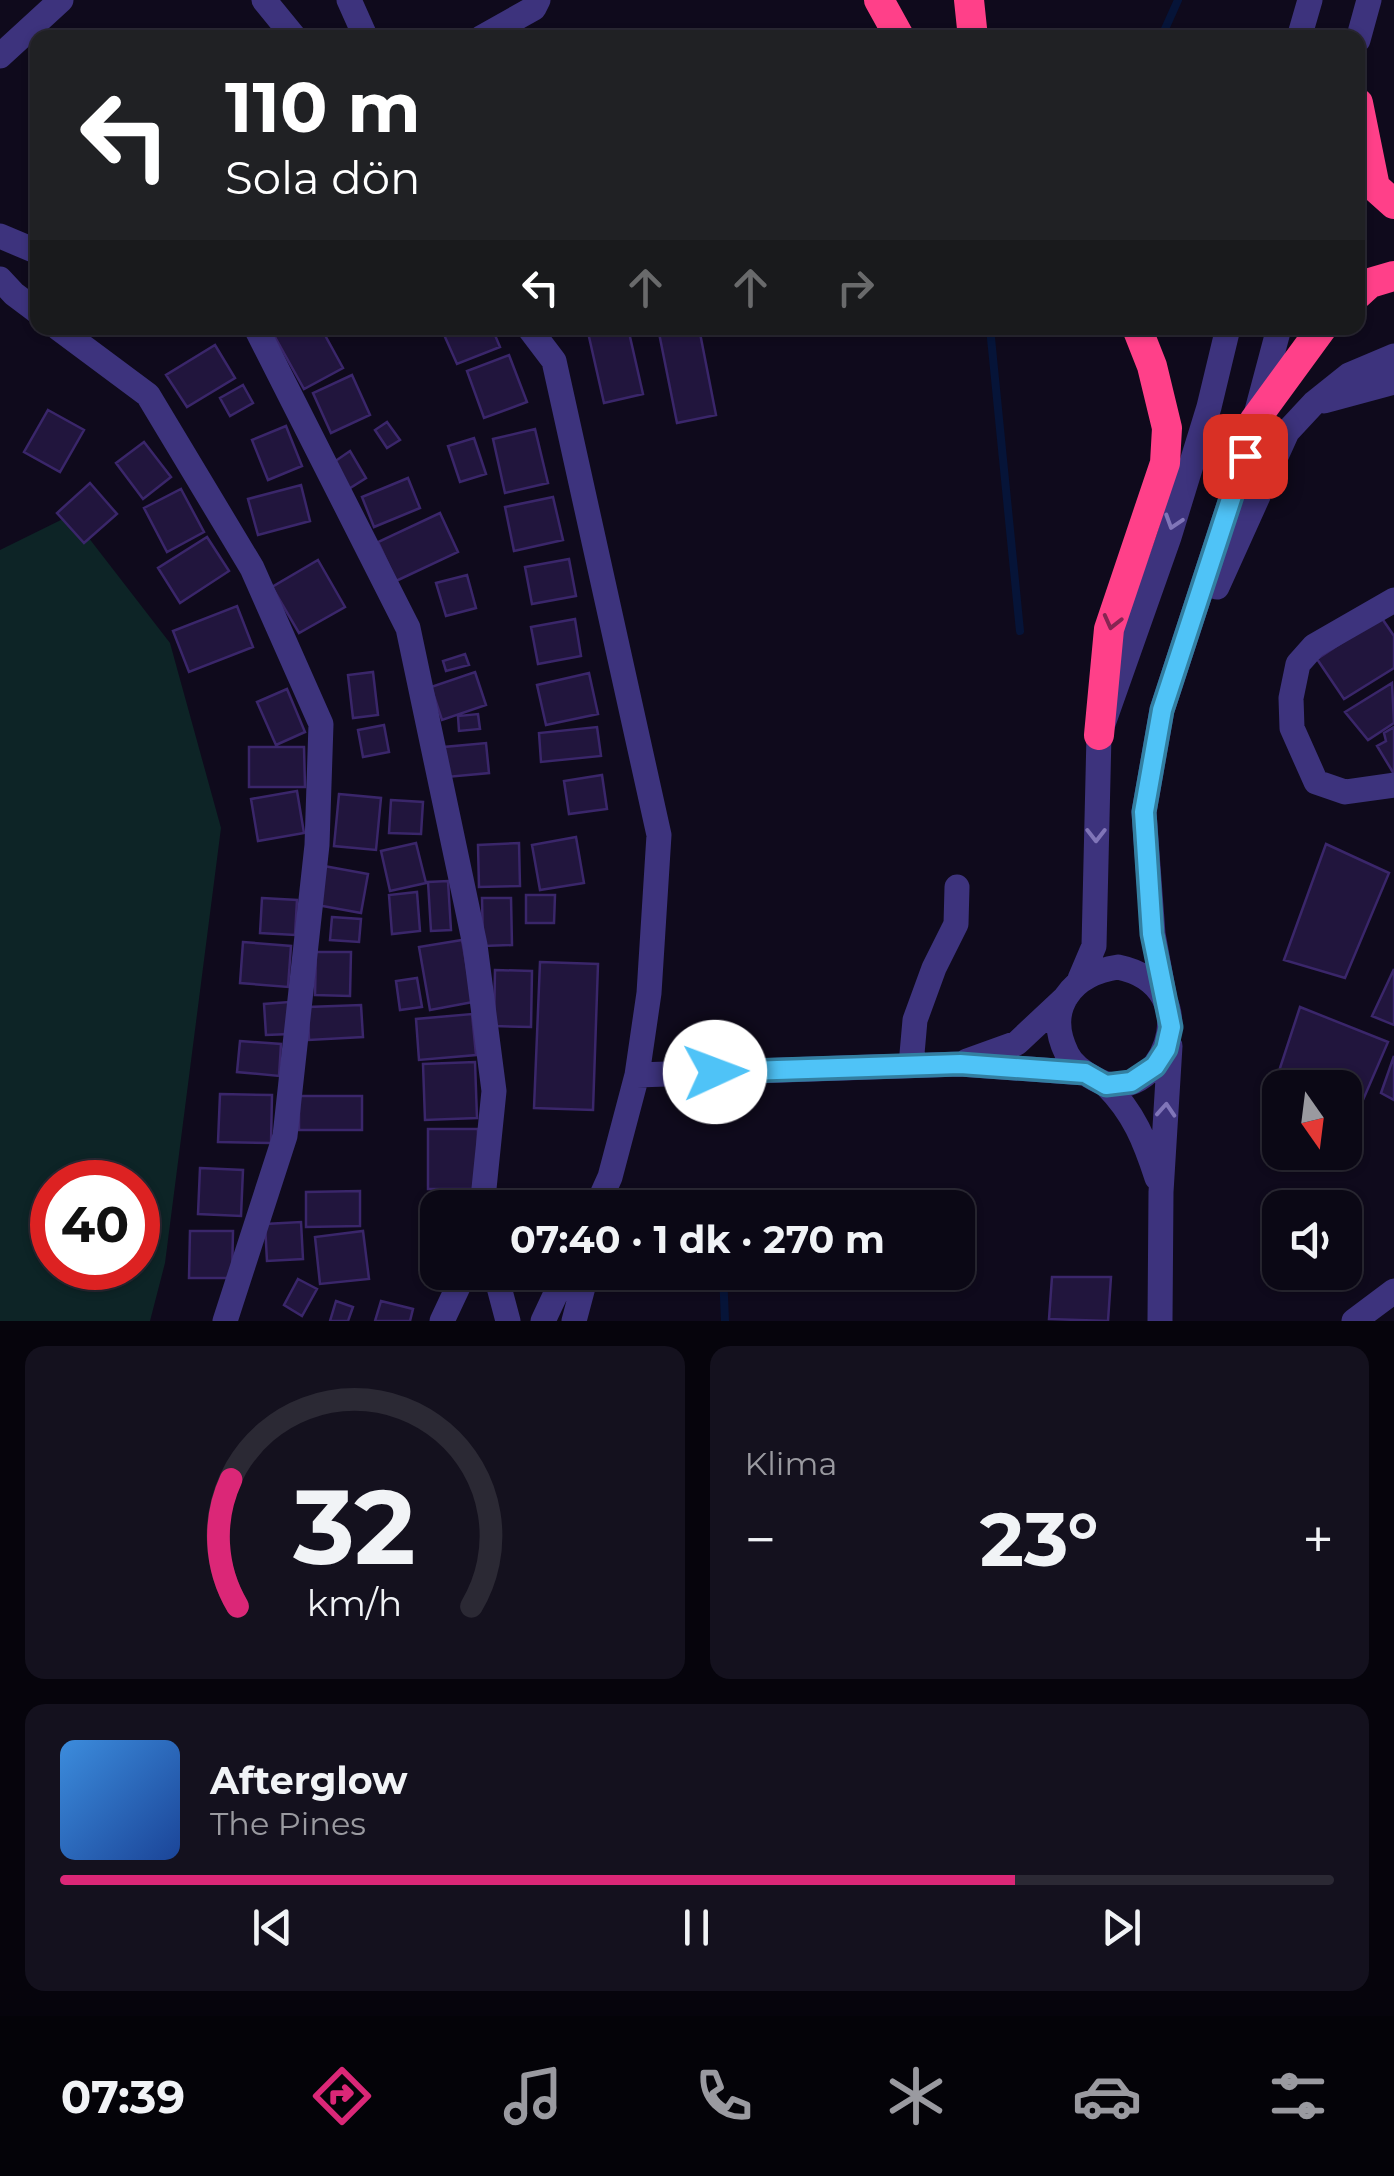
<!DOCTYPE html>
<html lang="tr">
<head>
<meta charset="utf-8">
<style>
	:root { --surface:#0b0815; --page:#14111e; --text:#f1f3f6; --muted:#9a9aa0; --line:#2b2934; --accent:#db2777 }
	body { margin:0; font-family:Montserrat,sans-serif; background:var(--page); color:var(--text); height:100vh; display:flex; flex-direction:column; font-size:38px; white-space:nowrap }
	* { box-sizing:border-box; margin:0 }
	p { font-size:32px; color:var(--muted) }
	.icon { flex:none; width:55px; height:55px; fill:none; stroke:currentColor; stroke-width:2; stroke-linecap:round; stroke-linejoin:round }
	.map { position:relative; height:1321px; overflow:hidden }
	.sheet { display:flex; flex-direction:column; gap:25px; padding:25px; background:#06040c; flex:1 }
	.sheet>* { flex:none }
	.guide { position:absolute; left:30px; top:30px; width:1335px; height:305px; border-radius:20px; box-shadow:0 2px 8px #0004,0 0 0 2px var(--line); background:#202124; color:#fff; overflow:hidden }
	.needle { width:65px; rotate:166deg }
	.buttons { position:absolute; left:1262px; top:1070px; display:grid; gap:20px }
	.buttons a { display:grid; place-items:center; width:100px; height:100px; border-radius:20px; background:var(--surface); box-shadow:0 2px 8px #0004,0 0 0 2px var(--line); font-size:50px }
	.speed { position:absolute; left:30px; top:1160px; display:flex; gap:20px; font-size:50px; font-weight:700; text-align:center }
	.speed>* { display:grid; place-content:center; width:130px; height:130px; border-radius:50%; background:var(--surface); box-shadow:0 2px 8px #0004,0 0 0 2px var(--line); line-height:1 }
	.speed .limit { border:15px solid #d22; background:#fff; color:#111 }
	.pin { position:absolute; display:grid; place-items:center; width:85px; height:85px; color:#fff; margin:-42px; border-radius:20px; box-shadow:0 5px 15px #0006 }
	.me { position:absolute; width:110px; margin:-55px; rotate:88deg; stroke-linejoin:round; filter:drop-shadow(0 0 8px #0008) }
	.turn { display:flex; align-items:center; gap:35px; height:210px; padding:0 30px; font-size:45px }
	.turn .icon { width:130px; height:130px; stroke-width:2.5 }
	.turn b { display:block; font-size:70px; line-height:85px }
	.lanes { display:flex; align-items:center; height:95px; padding:0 30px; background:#0003; justify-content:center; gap:50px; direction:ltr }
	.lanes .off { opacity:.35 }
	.big { font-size:75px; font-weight:700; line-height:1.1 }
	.sheet .widget { flex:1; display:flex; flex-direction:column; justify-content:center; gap:15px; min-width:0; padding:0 35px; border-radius:20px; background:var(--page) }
	.sheet .dial { align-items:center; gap:0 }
	.dial svg { height:260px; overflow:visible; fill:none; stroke:var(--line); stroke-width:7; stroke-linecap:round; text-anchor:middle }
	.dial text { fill:var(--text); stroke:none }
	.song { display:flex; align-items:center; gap:30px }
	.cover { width:120px; height:120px; border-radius:15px; background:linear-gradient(135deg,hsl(210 70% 55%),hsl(220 70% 35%)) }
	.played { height:10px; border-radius:5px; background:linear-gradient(90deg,var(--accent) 75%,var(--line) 75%) }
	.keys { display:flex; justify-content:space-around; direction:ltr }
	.heat { display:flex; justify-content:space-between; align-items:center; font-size:55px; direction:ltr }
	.sheet .tiles { flex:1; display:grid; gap:25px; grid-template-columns:1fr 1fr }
	.widget:last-child { grid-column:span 2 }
	.trip { position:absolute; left:420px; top:1190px; width:555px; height:100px; border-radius:20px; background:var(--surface); box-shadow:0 2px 8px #0004,0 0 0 2px var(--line); font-weight:700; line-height:100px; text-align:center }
	.tab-bar { display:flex; height:160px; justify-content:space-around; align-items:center; background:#040308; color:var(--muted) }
	.tab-bar .icon { width:70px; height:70px }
	.tab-bar .on { color:var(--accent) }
	.tab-bar b { font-size:45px; color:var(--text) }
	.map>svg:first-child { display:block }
</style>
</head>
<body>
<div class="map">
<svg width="1394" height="1321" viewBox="0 0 1394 1321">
	<rect width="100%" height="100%" fill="#0f0a1c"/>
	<path fill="#0d2426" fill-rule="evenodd" d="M71,515L170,643L221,828L165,1263L150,1321H0V550ZM52,1182H138V1268H52Z"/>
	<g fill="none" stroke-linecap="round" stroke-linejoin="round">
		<path stroke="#061438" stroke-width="8" d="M1161,38L1178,0
			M990,328L1020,631
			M723,1272L725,1321"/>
	</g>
	<path fill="#21153d" stroke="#3a266a" stroke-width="2.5" d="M270,328H321L343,368L304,389Z
		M441,328H492L500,347L457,364Z
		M587,328H628L643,394L604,403Z
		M658,328H699L716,415L677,423Z
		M215,345L235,378L187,407L166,375Z
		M509,355L527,402L484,418L467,371Z
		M352,375L370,415L331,433L313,393Z
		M243,385L253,403L230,416L220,398Z
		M48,410L84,430L60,472L24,452Z
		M387,422L400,440L387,448L375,430Z
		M286,426L302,466L268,480L252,440Z
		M535,429L548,483L505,493L493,439Z
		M474,438L486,474L460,482L448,446Z
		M144,442L171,477L143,499L116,463Z
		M350,451L366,478L347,490L331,464Z
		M408,478L420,508L374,527L362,497Z
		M90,483L117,514L84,543L57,513Z
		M301,485L310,521L258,535L248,499Z
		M181,489L204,532L167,552L144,508Z
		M553,497L563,540L514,551L505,507Z
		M440,513L458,552L396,581L378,542Z
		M207,537L229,571L180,603L158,568Z
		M569,559L576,596L532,604L525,567Z
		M318,560L345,607L299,633L272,587Z
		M467,575L476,608L446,616L436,583Z
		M237,606L253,647L189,672L173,631Z
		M1381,617L1394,636V668L1344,699L1317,659Z
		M575,619L581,656L538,664L531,627Z
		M465,654L469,665L446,671L443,661Z
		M373,672L378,715L353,718L348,675Z
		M475,672L486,705L442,720L431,687Z
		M589,673L598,714L546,725L537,685Z
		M1392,683L1394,723L1368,740L1345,712Z
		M287,689L305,732L276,745L257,702Z
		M478,714L480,729L459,731L458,716Z
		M384,725L389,752L363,757L358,730Z
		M597,727L601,756L541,762L539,733Z
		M1394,727V774L1377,746L1386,741L1384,733Z
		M486,743L489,773L447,777L444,747Z
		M249,747H304L305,787H249Z
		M602,775L607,809L569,814L564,781Z
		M297,791L304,833L258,841L251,799Z
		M339,794L381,798L376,850L334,846Z
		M391,800L423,802L421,834L389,833Z
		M576,837L584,883L540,890L532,845Z
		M416,843L426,883L390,891L381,851Z
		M519,843L520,886L479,887L478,845Z
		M1326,844L1389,873L1345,978L1284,960Z
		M324,866L368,874L361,913L317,905Z
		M448,881L451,930L431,931L428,882Z
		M417,892L420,931L392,934L389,895Z
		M526,895H555L554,923H526Z
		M262,898L297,900L295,935L260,933Z
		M482,898H511L512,945L483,946Z
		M332,917L361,919L359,942L330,940Z
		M462,940L473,1002L430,1010L419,947Z
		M243,942L291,946L288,987L240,983Z
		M316,952H351L350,996L315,995Z
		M540,962L598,964L593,1110L534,1108Z
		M1394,969V1025L1372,1016Z
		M495,970L532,971L531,1027L494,1026Z
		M417,978L422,1007L400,1010L396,981Z
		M289,1002L291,1034L266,1035L264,1004Z
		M361,1005L363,1037L309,1040L308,1007Z
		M1300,1007L1388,1042L1363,1100L1345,1093V1088H1330L1280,1068Z
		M472,1014L476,1055L419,1060L416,1019Z
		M240,1041L281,1044L279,1076L237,1072Z
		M1394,1056V1100L1381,1093Z
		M475,1062L477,1118L425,1120L423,1064Z
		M220,1094L272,1095L271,1143L218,1142Z
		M299,1096H362V1130H299Z
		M428,1129H478L477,1189H428Z
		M200,1168L243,1170L241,1216L198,1214Z
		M360,1191V1226L306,1227V1192Z
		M301,1222L303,1259L267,1261L265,1224Z
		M190,1231H233L232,1278H189Z
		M363,1231L369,1279L320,1284L315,1237Z
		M1052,1277H1111L1108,1321L1049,1319Z
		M298,1279L317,1289L302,1316L284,1305Z
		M336,1301L353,1307L348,1321H330Z
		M381,1301L413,1309L410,1321H375Z"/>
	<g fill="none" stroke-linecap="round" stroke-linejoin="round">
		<path stroke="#3d337d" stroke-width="25" d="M264,0L295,38
			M349,0L366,38
			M481,38L534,8L538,0
			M1299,38L1310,0
			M1358,40L1369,0
			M0,56L61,0
			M0,236L38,252
			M0,279L14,294L38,312
			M58,328L148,395L252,568L321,724L317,845L285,1136L225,1321
			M256,328L408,628L475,945L494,1091L482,1208
			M529,328L554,361L659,835L649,993L637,1075L610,1177L596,1208
			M1324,401L1394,382
			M1217,587L1287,432L1314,403L1349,375L1394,356
			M1394,600L1314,646L1298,664L1291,698L1292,728L1316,782L1345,792L1394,785
			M1118,967C1214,987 1158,1114 1095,1079C1084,1073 1072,1065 1067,1054C1044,1008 1072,974 1118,967Z
			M1080,979L1094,946L1099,735L1169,537L1209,407L1228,328
			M1165,1000L1153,934L1144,812L1162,710L1245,456L1279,328
			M967,1061L1017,1043L1066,997
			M911,1065L915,1020L934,968L956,924L957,887
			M637,1075L960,1064L1085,1073
			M1106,1085C1134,1113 1145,1141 1157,1178
			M495,1272L508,1321
			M442,1321L465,1272
			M543,1321L566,1272
			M574,1321L587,1272
			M1160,1321L1161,1192L1170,1046
			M1354,1321L1394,1291"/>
		<path stroke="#ff4089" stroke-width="30" d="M879,0L900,38
			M969,0L973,38
			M1358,103L1375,187L1394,204
			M1358,294L1370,283L1394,276
			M1254,421L1322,328
			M1099,735L1109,629L1165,463L1167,428L1152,366L1137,328"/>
	</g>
	<defs><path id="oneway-chevron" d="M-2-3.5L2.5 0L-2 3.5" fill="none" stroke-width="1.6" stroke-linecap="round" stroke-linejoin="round" transform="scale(2.5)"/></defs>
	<g stroke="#8075b8">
		<use href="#oneway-chevron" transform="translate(1173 522) rotate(108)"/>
		<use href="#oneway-chevron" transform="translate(1096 835) rotate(90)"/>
		<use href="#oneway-chevron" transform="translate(1166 1110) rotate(-86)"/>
	</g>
	<use stroke="#872552" href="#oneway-chevron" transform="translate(1112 622) rotate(104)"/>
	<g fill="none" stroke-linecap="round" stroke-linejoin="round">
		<defs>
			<path id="route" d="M715,1072L960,1064L1085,1073L1106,1085L1131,1082L1155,1066L1166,1049L1171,1027L1152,934L1144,812L1162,710L1245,456"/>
		</defs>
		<use href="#route" stroke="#337fa1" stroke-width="25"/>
		<use href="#route" stroke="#4fc3f7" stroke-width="18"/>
	</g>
</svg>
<div class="buttons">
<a><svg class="needle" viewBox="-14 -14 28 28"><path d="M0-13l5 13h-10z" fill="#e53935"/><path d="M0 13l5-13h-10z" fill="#9a9aa0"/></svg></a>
<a><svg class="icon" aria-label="sound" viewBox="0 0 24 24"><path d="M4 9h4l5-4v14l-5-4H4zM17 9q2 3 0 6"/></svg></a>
</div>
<div class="speed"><div class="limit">40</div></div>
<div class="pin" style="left:1245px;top:456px;background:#d93025"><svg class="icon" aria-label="arrive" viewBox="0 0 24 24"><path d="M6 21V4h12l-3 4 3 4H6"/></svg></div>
<svg class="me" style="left:715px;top:1072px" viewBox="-20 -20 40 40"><circle r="19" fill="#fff"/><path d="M0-13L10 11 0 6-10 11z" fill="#4fc3f7"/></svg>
<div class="trip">07:40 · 1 dk · 270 m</div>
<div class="guide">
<div class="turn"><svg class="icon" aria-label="left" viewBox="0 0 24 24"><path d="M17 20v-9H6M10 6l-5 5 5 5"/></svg><div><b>110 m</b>Sola dön</div></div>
<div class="lanes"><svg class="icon" aria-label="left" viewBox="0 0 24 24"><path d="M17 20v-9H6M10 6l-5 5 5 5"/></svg><svg class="icon off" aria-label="ahead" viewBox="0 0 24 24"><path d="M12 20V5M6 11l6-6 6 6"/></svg><svg class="icon off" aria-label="ahead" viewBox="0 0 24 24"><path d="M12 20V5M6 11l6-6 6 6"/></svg><svg class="icon off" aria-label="right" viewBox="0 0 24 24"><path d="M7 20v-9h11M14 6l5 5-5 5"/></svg></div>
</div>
</div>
<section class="sheet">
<div class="tiles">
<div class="widget dial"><svg viewBox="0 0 100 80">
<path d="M14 69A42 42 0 1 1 86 69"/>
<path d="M14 69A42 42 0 0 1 12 30" stroke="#db2777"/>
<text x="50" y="56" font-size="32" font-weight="700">32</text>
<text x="50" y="72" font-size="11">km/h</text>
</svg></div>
<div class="widget"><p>Klima</p>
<div class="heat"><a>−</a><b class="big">23°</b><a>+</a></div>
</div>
<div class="widget">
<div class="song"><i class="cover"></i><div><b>Afterglow</b><p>The Pines</p></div></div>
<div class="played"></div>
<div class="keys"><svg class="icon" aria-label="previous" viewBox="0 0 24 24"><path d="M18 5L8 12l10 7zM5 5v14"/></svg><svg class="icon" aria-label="pause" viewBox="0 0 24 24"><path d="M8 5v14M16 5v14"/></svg><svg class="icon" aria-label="next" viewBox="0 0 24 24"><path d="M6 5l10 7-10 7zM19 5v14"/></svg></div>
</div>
</div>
</section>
<nav class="tab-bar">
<b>07:39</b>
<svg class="icon on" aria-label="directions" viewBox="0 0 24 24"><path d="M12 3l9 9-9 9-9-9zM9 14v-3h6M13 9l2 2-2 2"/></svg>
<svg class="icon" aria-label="music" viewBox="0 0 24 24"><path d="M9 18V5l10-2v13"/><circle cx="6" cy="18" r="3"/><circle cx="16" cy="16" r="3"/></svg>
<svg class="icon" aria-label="phone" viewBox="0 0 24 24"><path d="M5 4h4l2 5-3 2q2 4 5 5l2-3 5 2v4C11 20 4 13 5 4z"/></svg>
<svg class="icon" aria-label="climate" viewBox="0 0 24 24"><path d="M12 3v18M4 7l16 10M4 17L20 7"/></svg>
<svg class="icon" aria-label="car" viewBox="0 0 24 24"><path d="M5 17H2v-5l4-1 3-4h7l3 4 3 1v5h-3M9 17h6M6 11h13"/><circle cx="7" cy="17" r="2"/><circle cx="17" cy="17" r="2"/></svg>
<svg class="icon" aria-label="filters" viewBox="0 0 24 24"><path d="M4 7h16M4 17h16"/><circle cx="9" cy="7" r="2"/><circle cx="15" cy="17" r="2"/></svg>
</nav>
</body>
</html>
